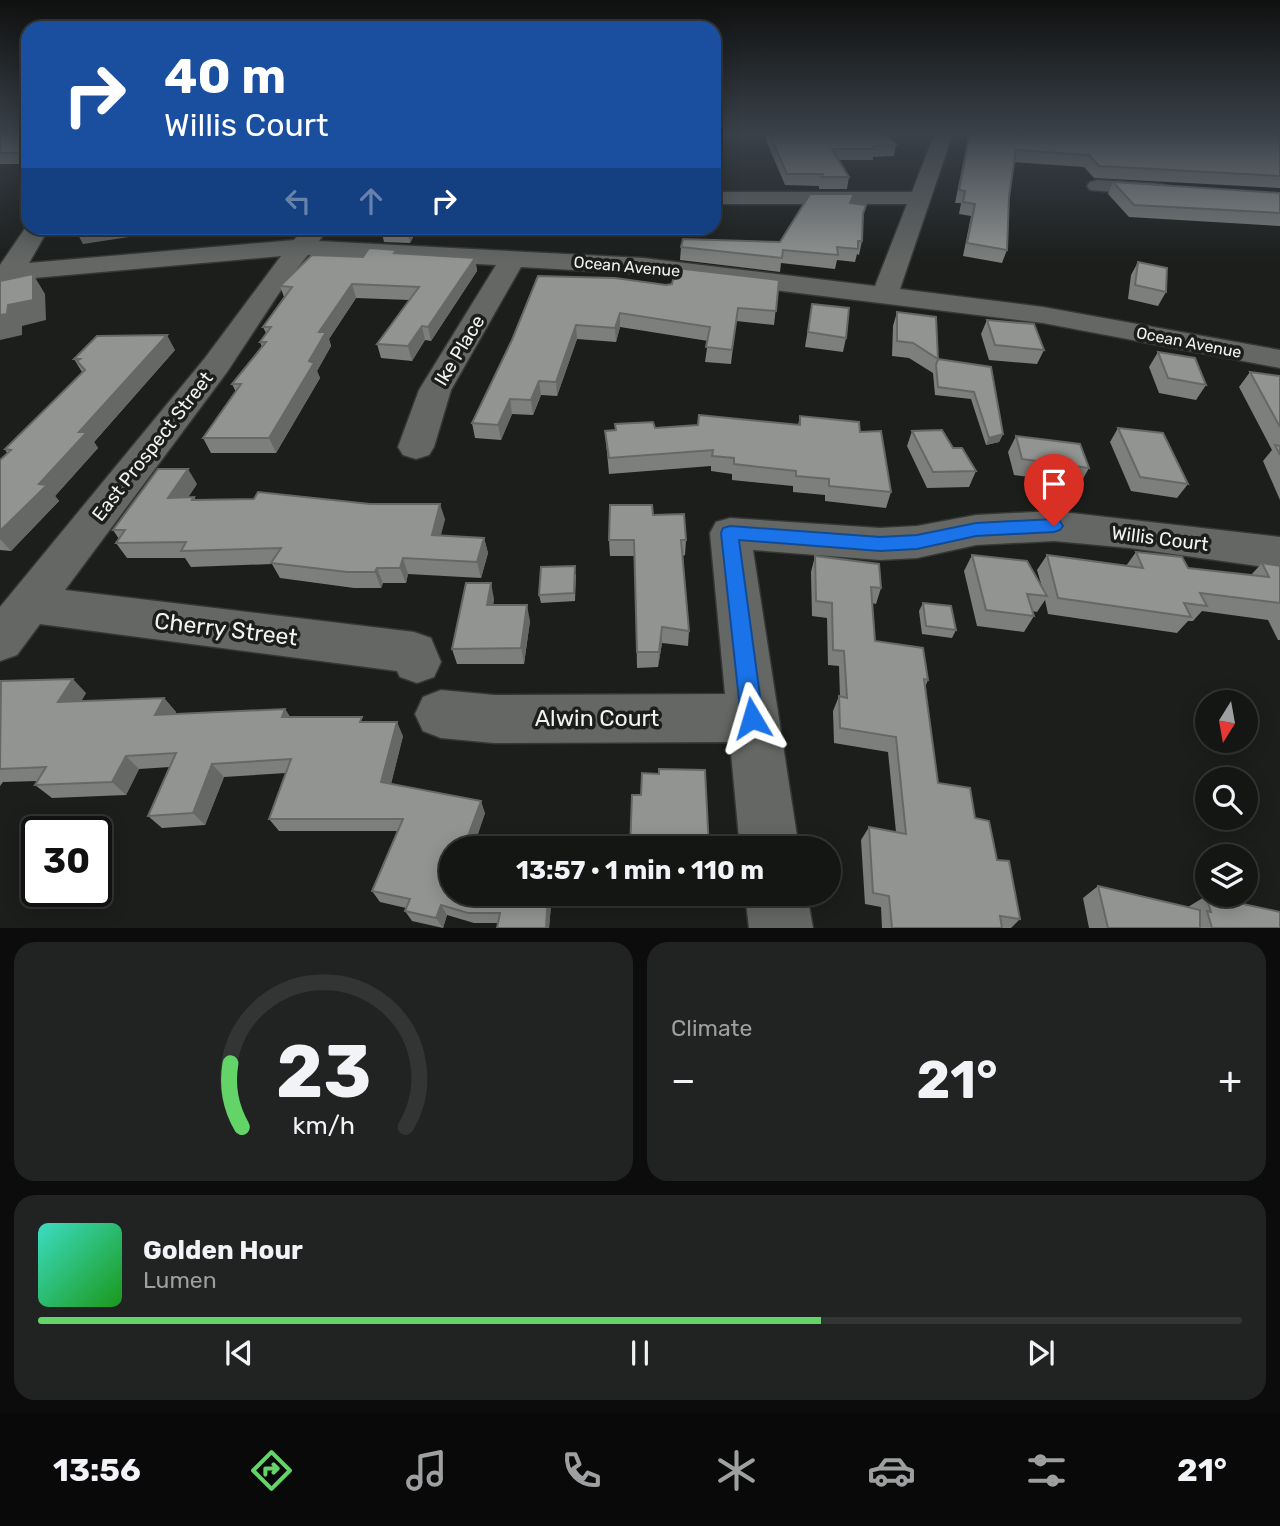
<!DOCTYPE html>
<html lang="en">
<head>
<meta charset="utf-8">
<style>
	:root { --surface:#141614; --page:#212322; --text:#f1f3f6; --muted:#9d9fa0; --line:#333534; --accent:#63d468 }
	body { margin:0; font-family:Rubik,sans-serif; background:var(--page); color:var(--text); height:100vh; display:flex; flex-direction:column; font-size:26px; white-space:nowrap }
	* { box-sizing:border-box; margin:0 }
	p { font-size:23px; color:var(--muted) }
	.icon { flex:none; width:38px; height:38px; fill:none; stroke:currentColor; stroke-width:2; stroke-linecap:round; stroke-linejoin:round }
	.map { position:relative; height:928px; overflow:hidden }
	.sheet { display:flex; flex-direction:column; gap:14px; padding:14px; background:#0b0c0b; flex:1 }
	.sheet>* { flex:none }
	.hud { position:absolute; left:21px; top:21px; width:700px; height:214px; border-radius:21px; box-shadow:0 4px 18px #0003,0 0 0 2px var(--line); background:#1a4fa0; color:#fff; overflow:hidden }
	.needle { width:46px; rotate:191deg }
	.tools { position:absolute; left:1195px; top:690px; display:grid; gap:14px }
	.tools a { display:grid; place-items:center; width:63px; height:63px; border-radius:50%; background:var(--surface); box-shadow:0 4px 18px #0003,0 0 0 2px var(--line); font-size:35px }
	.speed { position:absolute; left:21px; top:816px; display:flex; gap:14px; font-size:35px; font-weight:700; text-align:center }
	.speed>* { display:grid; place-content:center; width:91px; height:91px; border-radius:50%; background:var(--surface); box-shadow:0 4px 18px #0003,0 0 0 2px var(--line); line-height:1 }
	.speed .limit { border:4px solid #111; border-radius:10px; background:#fff; color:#111 }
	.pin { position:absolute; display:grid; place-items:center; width:60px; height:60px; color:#fff; margin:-72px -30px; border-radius:50% 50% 50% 0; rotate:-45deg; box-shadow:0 0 7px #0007 }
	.pin .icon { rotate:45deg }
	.me { position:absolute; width:77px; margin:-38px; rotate:353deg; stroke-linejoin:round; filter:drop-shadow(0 0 5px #0008) }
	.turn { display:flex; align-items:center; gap:24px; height:147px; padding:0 28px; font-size:32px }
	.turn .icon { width:91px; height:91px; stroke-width:2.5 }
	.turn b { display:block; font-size:49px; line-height:60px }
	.lanes { display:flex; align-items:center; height:66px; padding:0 28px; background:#0003; justify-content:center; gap:35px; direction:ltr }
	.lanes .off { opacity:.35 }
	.big { font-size:52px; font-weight:700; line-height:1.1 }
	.sheet .tile { flex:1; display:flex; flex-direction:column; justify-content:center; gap:10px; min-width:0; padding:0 24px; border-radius:21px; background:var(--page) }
	.sheet .dial { align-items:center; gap:0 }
	.dial svg { height:182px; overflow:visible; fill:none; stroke:var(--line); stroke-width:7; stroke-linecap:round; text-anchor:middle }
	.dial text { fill:var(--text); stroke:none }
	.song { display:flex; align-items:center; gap:21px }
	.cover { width:84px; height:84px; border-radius:10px; background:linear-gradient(135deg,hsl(170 70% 55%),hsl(120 70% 35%)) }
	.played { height:7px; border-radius:4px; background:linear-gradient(90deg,var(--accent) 65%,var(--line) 65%) }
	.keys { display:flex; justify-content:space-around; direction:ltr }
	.heat { display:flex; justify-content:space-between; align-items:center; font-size:38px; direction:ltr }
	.sheet .tiles { flex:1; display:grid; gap:14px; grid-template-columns:1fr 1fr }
	.tile:last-child { grid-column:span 2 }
	.trip { position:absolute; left:439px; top:836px; width:402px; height:70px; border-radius:35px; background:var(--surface); box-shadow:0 4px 18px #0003,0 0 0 2px var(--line); font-weight:700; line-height:70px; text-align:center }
	.tabs { display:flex; height:112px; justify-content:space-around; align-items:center; background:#080908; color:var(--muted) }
	.tabs .icon { width:49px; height:49px }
	.tabs .on { color:var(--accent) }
	.tabs b { font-size:32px; color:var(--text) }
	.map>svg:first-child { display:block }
</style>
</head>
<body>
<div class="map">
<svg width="1280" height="928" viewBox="0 0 1280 928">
	<rect width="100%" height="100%" fill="#1b1e1b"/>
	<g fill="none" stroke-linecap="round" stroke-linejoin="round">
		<defs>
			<path id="minor" d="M935,133H953L900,289L1043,307L1280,350V368L1043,323L643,274L521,267L451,390L434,447L429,455L416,459L403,455L398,447L419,390L496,265L308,255L289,278L227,372L65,590L414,632L431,638L441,662L434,677L417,683L400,677L397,671L40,624L17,655L0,661V607L205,358L281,256L0,281V265L28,224V228H49L29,263L294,240C302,231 307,229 318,232L322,237L319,241L643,258L875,286L907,204H714V192H912Z
				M1097,180L1160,184L1167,186L1170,190L1167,194L1160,196L1090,190L1087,186L1090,182Z
				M1054,511L1280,537V569L1130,548L1054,541L976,545L917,558L880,560L753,550L799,849H740L730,742L494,743L441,738L423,731L415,714L423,697L441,690L494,695L725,694L710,533L716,522L730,518L880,528L917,526L976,515Z
				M745,894H807L813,928H749Z"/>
		</defs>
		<use href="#minor" stroke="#353735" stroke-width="3"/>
		<use href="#minor" fill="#646764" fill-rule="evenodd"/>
	</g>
	<path fill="#7d7f7d" d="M28,133V164H0V134Z
		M763,133H886L896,145L894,156L873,157V160H839L849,177L847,189H819V186L785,185Z
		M969,133H1280V188L1094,178L1084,167L1014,162L1009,197L1007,250L1002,263L963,256L971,216L959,214L961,203H955Z
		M1113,182L1280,193V226L1129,217L1108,194Z
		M852,203L864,218L862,221V241L859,255L857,254L855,262L837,260L835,269L781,263L780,272L680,260L681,247L780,242Z
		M382,228H418L410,243L384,242L381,229Z
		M397,253L475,258L477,271L431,341L425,340L412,361L381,358L377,344L409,300L356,298L329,339L331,346L317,371L320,378L276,453H211L203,438L236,392L232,384L262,347L260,342L266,333L263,327L284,297L280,286L363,257Z
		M1138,262L1166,292L1158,306L1128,299L1131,275Z
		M779,280L774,325L736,321L731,364L705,362L708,341L620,327L616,342L577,339L557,396L541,395L533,415L512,414L501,440L475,438L472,423L512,340L666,285Z
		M812,304L846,338L843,352L805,347Z
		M897,312L938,359L991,367L1003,434L999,442L986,445L971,399L935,395L933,373L909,358L892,356L893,326Z
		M987,320L1044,350L1037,364L989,360L981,334Z
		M175,350L94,442L98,448L55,496L59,501L11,551L0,550V460L7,453L5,449L82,372L74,359Z
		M1158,352L1206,385L1196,400L1159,393L1149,367Z
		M1250,372L1280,376V500L1263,461L1272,450L1239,387Z
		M800,416L860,432L891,492L886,508L825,501V495L793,492V486L732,480V474L711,471V466L609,474L605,431L615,430V424L655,428L798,425Z
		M1118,428L1188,484L1177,498L1131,491L1110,442Z
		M912,431L953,448L976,471L969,487L927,488L907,446Z
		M1016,436L1089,468L1080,484L1014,475L1008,452Z
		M197,484L188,497H194L196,500L445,519L440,536L484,538L488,553L481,578L408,574L406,583H383L381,588H354L280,578L272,564L191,567L185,558H127L116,543L119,539L113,530Z
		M653,515L686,540L685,555L683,556L689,631L688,646L662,643L658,667L637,668L635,556H610L609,540Z
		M1136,552L1188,568L1251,575L1262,563L1280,566V640H1278L1268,620L1202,611L1193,621H1188L1177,633L1048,614L1045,600L1037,612L1032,611L1034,616L1024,632L977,626L964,571L972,555L1042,587L1037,570L1047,555L1126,566Z
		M815,556L881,588L876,604L872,603L875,641L928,680L925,687L938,783L975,818L997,860L1020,919L1011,928H882L881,907L865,904L861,840L869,827L896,832L888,752L834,743L833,711L839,696L840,697L839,666L828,665L827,618L812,616L811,572Z
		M576,574L575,601L541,603L539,595Z
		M494,599L493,605L530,621L524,664H457L452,649Z
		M923,603L956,630L952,638L922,634L919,611Z
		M0,681L86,693L81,701L164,698L176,712L175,714L285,709L290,717L365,722L403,736L391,784L485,813L476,839L553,840L555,849H452V894H552L549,928H497L498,923H474L447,915L443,928L412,921L405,911L406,908L380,902L372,891L398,831H279L269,819L286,773L224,777L205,825L162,828L148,816L170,767L139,769L126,795L52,798L35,785L38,781L3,782L0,786Z
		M1098,886L1188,907L1206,896L1280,928H1089L1083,898Z"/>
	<path fill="#666866" d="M100,228H132L129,237L83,244L76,231Z
		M408,228H418L410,243L407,230Z
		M475,258L477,271L431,341L428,327Z
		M33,274L45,294L46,320L22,326V335L0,340V315Z
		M352,284L356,298L329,339L331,346L317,371L320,378L276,453L269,438L309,361L319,332Z
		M620,313V327L616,342L615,328Z
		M576,325L577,339L557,396L556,382Z
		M422,326L425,340L412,361L408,346Z
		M167,335L175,350L94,442L98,448L55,496L59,501L11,551L0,539V531L39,484L79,432Z
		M539,381L541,395L533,415L531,400Z
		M510,399L512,414L501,440L498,425Z
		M1003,434L999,442L986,445L989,438Z
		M188,469L197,484L178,513L168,498Z
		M440,504L445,519L437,551L432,535Z
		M484,538L488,553L481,578L477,562Z
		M403,558L408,574L406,583L400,568Z
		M377,568L383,583L381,588L375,572Z
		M491,583L494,599L490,621L487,605Z
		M527,605L530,621L524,664L521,648Z
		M662,627V643L658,667L659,652Z
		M73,679L86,693L73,716L58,702Z
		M164,698L176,712L168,728L155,715Z
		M285,709L294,723L282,717Z
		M397,722L403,736L388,795L381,782Z
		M126,756L139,769L126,795L112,782Z
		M212,764L224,777L205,825L193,813Z
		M481,801L485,813L473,849L467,839Z
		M548,894H552L549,928H546Z
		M441,905L447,915L443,928L436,918Z"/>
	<path fill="#919491" stroke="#666866" stroke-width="2" d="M15,133H28V153H0V134Z
		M769,133H886L896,145L873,146L875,149H832L849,177H821L823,174H787Z
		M970,133H1280V176L1099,166L1089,155L1016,150L1009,197L1007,250L967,243L975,204L963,202L965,191L959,190Z
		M1113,182L1280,193V213L1134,205Z
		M810,194H854L850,203L866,205L863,214L862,241H858V249L837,247L838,255L783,250L782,258L681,247L683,239L780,242Z
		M77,228H100L76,231Z
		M382,228H408L407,230L381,229Z
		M369,248L396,250L394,253L475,258L428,327L422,326L408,346L377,344L419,287L352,284L319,332H326L309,361L314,363L269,438H203L241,384H232L266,342H260L271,327H263L292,287L280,286L312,255L363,257Z
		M1138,262L1167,268L1166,292L1135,285Z
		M676,268L779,280L776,311L738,308L732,350L706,347L710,327L620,313L615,328L576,325L556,382L539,381L531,400L510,399L498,425L472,423L512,340L538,276L615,278L666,285L672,284Z
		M33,274V300L8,305L7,314L0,315V281Z
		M812,304L849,308L846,338L808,332Z
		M897,312L936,317L938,359L913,343L897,341Z
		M987,320L1034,324L1044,350L995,345Z
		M167,335L79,432H87L39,484L47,485L0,531V460L11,450L5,449L85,370L77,361L80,359H74L97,336Z
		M1158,352L1195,358L1206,385L1168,378Z
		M938,359L991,367L1003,434L989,438L974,392L938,387L936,365Z
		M1250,372L1280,376V427Z
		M699,415L800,425V416L859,422L860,432L881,431L891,492L829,486V479L796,476V471L734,464V458L712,456L713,450L609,458L605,431L616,430L615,424L653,422L655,428L698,425Z
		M1118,428L1163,433L1188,484L1140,477Z
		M942,430L953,448H962L976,471L933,472L912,431Z
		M1016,436L1080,444L1089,468L1022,459Z
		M1275,445L1280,446V455Z
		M158,469H188L168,498L194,497L192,500L254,499L258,492L370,504H440L432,535L484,538L477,562L403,558L400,568H377L375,572H347L271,563L281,548L181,551L186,542L116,543L125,530H113Z
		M610,505H652L653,515L684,514L686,540H681L689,631L662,627L659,652H637L634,540H609Z
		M1136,552L1182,557L1188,568L1269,577L1262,563L1280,566V603L1200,593L1207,606L1184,603L1191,617L1058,598L1047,555L1143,568Z
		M972,555L1027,561L1047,596L1027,594L1034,616L986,610Z
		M815,556L879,564L881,588L871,587L875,641L923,648L928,680L924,679L938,783L970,788L975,818L989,821L997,860L1009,861L1020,919L1000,916L1002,928H892L889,896L873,893L869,827L906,834L896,737L840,728L839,696L847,698L844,651L833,650L832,603L816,601Z
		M575,566L574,593L539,595L541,567Z
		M466,583H491L487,605H527L521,648L452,649Z
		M923,603L951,606L956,630L926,626Z
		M73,679L58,702L164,698L155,715L285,709L282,717H362L360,722H397L381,782L481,801L467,839L553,840L552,849H452V894H548L546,928H497L500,913H468L441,905L436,918L405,911L410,899L372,891L403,819H269L291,759L212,764L193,813L148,816L176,753L126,756L112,782L35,785L46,767L0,769L1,681Z
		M659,769L705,770L709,849H630L632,795H641L642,773L659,774Z
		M1098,886L1200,910V928H1108Z
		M1206,896L1280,912V928H1212L1207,911L1211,912Z"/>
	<linearGradient id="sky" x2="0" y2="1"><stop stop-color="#0f100f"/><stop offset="0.51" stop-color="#39414a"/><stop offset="1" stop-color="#39414a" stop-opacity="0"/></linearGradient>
	<rect width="1280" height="262" fill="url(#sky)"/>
	<path fill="#1a73e8" stroke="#114b97" stroke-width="2" d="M1054,519L1060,521L1063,526L1060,530L1054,532L976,536L917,549L880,551L739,540L763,718L760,726L752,729L744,726L741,718L721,533L723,528L730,526L880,537L917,535L976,523Z"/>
	<g text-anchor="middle" stroke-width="7" stroke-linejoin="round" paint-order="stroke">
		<g font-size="16" fill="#f1f2f1" stroke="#1b1e1b">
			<text transform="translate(627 266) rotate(5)" y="6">Ocean Avenue</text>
			<text transform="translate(1189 342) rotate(11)" y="6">Ocean Avenue</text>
		</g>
		<g font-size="19" fill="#f1f2f1" stroke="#1b1e1b">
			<text transform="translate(459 350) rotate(-59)" y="7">Ike Place</text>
			<text transform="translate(152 446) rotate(-52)" y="7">East Prospect Street</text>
			<text transform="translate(1160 538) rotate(7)" y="7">Willis Court</text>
		</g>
		<g font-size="23" fill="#f1f2f1" stroke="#1b1e1b">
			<text transform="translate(226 629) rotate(7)" y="8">Cherry Street</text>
			<text x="597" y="726">Alwin Court</text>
		</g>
	</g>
</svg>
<div class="tools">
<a><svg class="needle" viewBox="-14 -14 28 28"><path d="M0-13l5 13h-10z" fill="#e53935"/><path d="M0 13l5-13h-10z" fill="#9d9fa0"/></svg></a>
<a><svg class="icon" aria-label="search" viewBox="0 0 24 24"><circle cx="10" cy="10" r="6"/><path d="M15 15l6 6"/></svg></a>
<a><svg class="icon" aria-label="layers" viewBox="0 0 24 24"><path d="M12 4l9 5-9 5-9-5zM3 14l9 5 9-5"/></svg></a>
</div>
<div class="speed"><div class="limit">30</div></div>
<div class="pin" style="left:1054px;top:526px;background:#d93025"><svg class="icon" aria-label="arrive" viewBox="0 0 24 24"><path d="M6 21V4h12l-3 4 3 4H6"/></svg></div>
<svg class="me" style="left:752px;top:718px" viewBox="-20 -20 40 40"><path d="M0-17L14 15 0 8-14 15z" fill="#1a73e8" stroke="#fff" stroke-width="4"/></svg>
<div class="trip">13:57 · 1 min · 110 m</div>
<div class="hud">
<div class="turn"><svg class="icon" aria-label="right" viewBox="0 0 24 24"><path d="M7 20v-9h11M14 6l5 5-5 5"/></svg><div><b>40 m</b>Willis Court</div></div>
<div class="lanes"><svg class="icon off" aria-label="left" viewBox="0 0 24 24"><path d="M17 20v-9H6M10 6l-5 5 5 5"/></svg><svg class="icon off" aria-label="ahead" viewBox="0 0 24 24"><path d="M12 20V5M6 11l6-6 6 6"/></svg><svg class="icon" aria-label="right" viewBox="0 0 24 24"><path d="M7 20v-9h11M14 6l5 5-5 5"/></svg></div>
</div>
</div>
<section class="sheet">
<div class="tiles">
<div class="tile dial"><svg viewBox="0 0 100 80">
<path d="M14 69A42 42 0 1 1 86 69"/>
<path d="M14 69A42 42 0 0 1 9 41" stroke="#63d468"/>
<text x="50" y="56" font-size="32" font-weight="700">23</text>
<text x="50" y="72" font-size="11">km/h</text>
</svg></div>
<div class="tile"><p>Climate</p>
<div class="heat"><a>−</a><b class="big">21°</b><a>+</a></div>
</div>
<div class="tile">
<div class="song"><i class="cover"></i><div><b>Golden Hour</b><p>Lumen</p></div></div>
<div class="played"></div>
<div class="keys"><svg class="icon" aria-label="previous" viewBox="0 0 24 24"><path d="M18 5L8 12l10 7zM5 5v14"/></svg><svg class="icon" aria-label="pause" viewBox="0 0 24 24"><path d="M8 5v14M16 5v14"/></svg><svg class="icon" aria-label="next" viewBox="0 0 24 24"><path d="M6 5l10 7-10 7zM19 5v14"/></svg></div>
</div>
</div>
</section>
<nav class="tabs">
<b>13:56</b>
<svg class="icon on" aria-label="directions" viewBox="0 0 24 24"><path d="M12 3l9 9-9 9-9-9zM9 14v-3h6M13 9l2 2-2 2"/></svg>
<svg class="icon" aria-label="music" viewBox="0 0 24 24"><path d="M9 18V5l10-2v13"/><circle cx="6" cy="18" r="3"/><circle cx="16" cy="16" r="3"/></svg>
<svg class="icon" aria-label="phone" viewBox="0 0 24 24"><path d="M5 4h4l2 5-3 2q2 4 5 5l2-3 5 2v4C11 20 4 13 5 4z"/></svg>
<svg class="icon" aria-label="climate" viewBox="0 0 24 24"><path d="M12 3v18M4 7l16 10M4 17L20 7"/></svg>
<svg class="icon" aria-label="car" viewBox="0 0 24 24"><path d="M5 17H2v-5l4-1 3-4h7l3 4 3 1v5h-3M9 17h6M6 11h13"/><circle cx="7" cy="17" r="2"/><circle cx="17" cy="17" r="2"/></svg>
<svg class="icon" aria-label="filters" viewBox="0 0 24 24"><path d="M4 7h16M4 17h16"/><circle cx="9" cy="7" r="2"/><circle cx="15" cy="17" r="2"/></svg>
<b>21°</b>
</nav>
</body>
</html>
